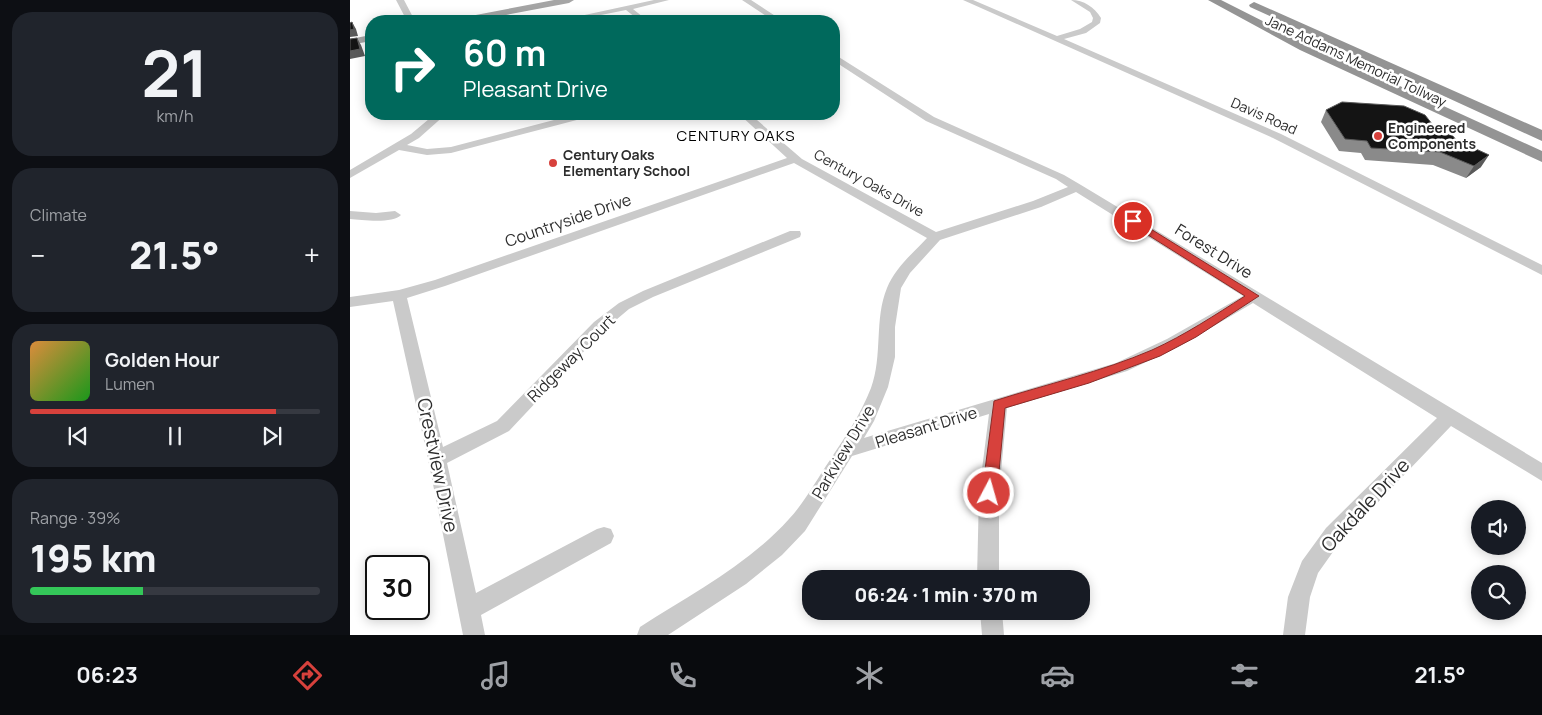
<!DOCTYPE html>
<html lang="en">
<head>
<meta charset="utf-8">
<style>
	:root { --surface:#171b24; --page:#20242c; --text:#f1f3f6; --muted:#9ea1a6; --line:#363941; --accent:#d7413c }
	body { margin:0; font-family:Manrope,sans-serif; background:var(--page); color:var(--text); height:100vh; display:flex; flex-direction:column; font-size:19px; white-space:nowrap }
	* { box-sizing:border-box; margin:0 }
	p { font-size:16px; color:var(--muted) }
	.icon { flex:none; width:28px; height:28px; fill:none; stroke:currentColor; stroke-width:2; stroke-linecap:round; stroke-linejoin:round }
	.map { position:relative; flex:1; overflow:hidden }
	.panel { display:flex; flex-direction:column; gap:12px; padding:12px; background:#0d0f14; width:350px }
	.panel>* { flex:none }
	.hud { position:absolute; left:15px; top:15px; width:475px; height:105px; border-radius:20px; box-shadow:0 2px 12px #0003; background:#00695c; color:#fff; overflow:hidden }
	.tools { position:absolute; left:1121px; top:500px; display:grid; gap:10px }
	.tools a { display:grid; place-items:center; width:55px; height:55px; border-radius:50%; background:var(--surface); box-shadow:0 2px 12px #0003; font-size:25px }
	.speed { position:absolute; left:15px; top:555px; display:flex; gap:10px; font-size:25px; font-weight:700; text-align:center }
	.speed>* { display:grid; place-content:center; width:65px; height:65px; border-radius:50%; background:var(--surface); box-shadow:0 2px 12px #0003; line-height:1 }
	.speed .limit { border:2px solid #111; border-radius:8px; background:#fff; color:#111 }
	.pin { position:absolute; display:grid; place-items:center; width:42px; height:42px; color:#fff; margin:-21px; border:2px solid #fff; border-radius:50%; box-shadow:0 1px 5px #0007 }
	.me { position:absolute; width:55px; margin:-28px; rotate:6deg; stroke-linejoin:round; filter:drop-shadow(0 0 4px #0008) }
	.turn { display:flex; align-items:center; gap:18px; height:105px; padding:0 15px; font-size:22px }
	.turn .icon { width:65px; height:65px; stroke-width:2.5 }
	.turn b { display:block; font-size:35px; line-height:42px }
	.big { font-size:38px; font-weight:800; line-height:1.1 }
	.panel .tile { flex:1; display:flex; flex-direction:column; justify-content:center; gap:8px; min-width:0; padding:0 18px; border-radius:20px; background:var(--page) }
	.panel .dial { align-items:center; gap:0 }
	.dial b { font-size:65px; line-height:1 }
	.song { display:flex; align-items:center; gap:15px }
	.cover { width:60px; height:60px; border-radius:8px; background:linear-gradient(135deg,hsl(30 70% 55%),hsl(120 70% 35%)) }
	.played { height:5px; border-radius:2px; background:linear-gradient(90deg,var(--accent) 85%,var(--line) 85%) }
	.keys { display:flex; justify-content:space-around; direction:ltr }
	.heat { display:flex; justify-content:space-between; align-items:center; font-size:28px; direction:ltr }
	.charge { height:8px; border-radius:4px; background:linear-gradient(90deg,#34c759 39%,var(--line) 0) }
	.trip { position:absolute; left:452px; top:570px; width:288px; height:50px; border-radius:20px; background:var(--surface); box-shadow:0 2px 12px #0003; font-weight:800; line-height:50px; text-align:center }
	.tabs { display:flex; height:80px; justify-content:space-around; align-items:center; background:#090b0e; color:var(--muted) }
	.tabs .icon { width:35px; height:35px }
	.tabs .selected { color:var(--accent) }
	.tabs b { font-size:22px; color:var(--text) }
	main { display:flex; flex:1; min-height:0 }
	.map>svg:first-child { display:block }
</style>
</head>
<body>
<main>
<section class="panel">
<div class="tile dial"><b>21</b><p>km/h</p></div>
<div class="tile"><p>Climate</p>
<div class="heat"><a>−</a><b class="big">21.5°</b><a>+</a></div>
</div>
<div class="tile">
<div class="song"><i class="cover"></i><div><b>Golden Hour</b><p>Lumen</p></div></div>
<div class="played"></div>
<div class="keys"><svg class="icon" aria-label="previous" viewBox="0 0 24 24"><path d="M18 5L8 12l10 7zM5 5v14"/></svg><svg class="icon" aria-label="pause" viewBox="0 0 24 24"><path d="M8 5v14M16 5v14"/></svg><svg class="icon" aria-label="next" viewBox="0 0 24 24"><path d="M6 5l10 7-10 7zM19 5v14"/></svg></div>
</div>
<div class="tile"><p>Range · 39%</p><b class="big">195 km</b><div class="charge"></div></div>
</section>
<div class="map">
<svg width="1192" height="635" viewBox="0 0 1192 635">
	<rect width="100%" height="100%" fill="#fff"/>
	<g fill="none" stroke-linecap="round" stroke-linejoin="round">
		<path fill="#cacaca" fill-rule="evenodd" d="M46,0H54L65,21H57Z
			M304,0H319L283,9L298,21H290L276,10L221,21H207Z
			M392,0H401L433,21H424Z
			M613,0H623L707,36L730,29L742,22L743,18L740,12L721,0C734,0 744,7 751,18L750,23L736,33L714,39L931,134L1192,265V275L923,138Z
			M484,54L584,117L714,175L731,185L1192,463V481L1101,426L990,542L968,573L960,597L955,635H933L938,597L952,561L976,528L1087,418L903,303L828,347L777,371L657,408L649,493V579H627L629,493L639,414L502,456L455,531L432,555L396,584L318,635H287L290,627C341,594 398,565 439,519C455,502 467,479 480,460C495,437 511,414 521,388C533,356 524,319 537,288C545,268 563,253 577,238L444,163L95,286L57,298L93,447L147,421L244,322L269,303L293,291L440,231H450L451,234L450,237L303,297L279,309L254,330L159,431L97,463L126,593L247,529L254,527L261,529L264,536L261,543L131,615L135,635H113L78,459L43,301L0,307V297L49,290L85,280L437,158L389,114H400L452,159L586,232L683,201L718,187L706,179L576,121L484,61ZM726,192L893,296L817,339L766,363L514,438L524,421L538,387L545,357V327L551,288L560,273L590,240L691,207Z
			M85,114H96L69,138L57,145L77,149L101,147L227,114H243L242,116L101,153L77,155L49,150L0,178V170L61,134Z
			M0,211L26,213L45,211L51,215C43,224 12,220 0,219Z
			M630,611H652L654,635H632Z"/>
		<path fill="#a5a5a5" fill-rule="evenodd" d="M204,0H224L219,3L124,21H105L110,18Z
			M21,35V41L0,45V39Z"/>
		<path fill="#949494" fill-rule="evenodd" d="M858,0H871L958,44L1192,151V162L950,50Z
			M904,2L1192,130V141L900,7L899,5Z"/>
	</g>
	<path fill="#8a8a8a" d="M976,110L1090,134L1131,167L1116,178L1083,165L1015,160L1011,153L989,151L971,122Z"/>
	<path fill="#5a5a5a" d="M2,22L6,29L8,36L0,37V30Z
		M7,38L11,45L15,56L0,59V51Z
		M1139,155L1131,167L1116,178L1124,166Z"/>
	<path fill="#141414" stroke="#5a5a5a" d="M2,22L4,29L0,30V23Z
		M7,38L10,49L0,51V39Z
		M992,102L1054,106L1075,115L1090,134L1102,135L1113,148L1126,149L1139,155L1124,166L1090,152L1021,148L1017,141L995,139L976,110Z"/>
	<path fill="#d7413c" stroke="#8c2a27" d="M783,218L909,296L846,337L810,356L739,383L655,408L647,493L645,497L639,499L634,497L632,493L644,401C697,384 751,372 802,350C835,335 865,315 895,296L779,223L778,221Z"/>
	<g fill="#d7413c" stroke="#fff" stroke-width="2">
		<circle cx="1028" cy="136" r="5"/>
		<circle cx="203" cy="163" r="5"/>
	</g>
	<g text-anchor="middle" stroke-width="5" stroke-linejoin="round" paint-order="stroke">
		<g font-size="14" fill="#2d2d2d" stroke="#fff">
			<text transform="translate(1006 61) rotate(25)" y="5">Jane Addams Memorial Tollway</text>
			<text transform="translate(914 116) rotate(24)" y="5">Davis Road</text>
			<text transform="translate(519 183) rotate(29)" y="5">Century Oaks Drive</text>
		</g>
		<g font-size="14" font-weight="bold" fill="#2d2d2d" stroke="#fff" text-anchor="start">
			<text x="1038" y="133">Engineered<tspan x="1038" dy="16">Components</tspan></text>
			<text x="213" y="160">Century Oaks<tspan x="213" dy="16">Elementary School</tspan></text>
		</g>
		<g font-size="15" letter-spacing="1" fill="#000" stroke="#fff">
			<text x="386" y="141">CENTURY OAKS</text>
		</g>
		<g font-size="16" fill="#2d2d2d" stroke="#fff">
			<text transform="translate(218 220) rotate(-19)" y="6">Countryside Drive</text>
			<text transform="translate(864 251) rotate(32)" y="6">Forest Drive</text>
			<text transform="translate(221 358) rotate(-45)" y="6">Ridgeway Court</text>
			<text transform="translate(576 427) rotate(-17)" y="6">Pleasant Drive</text>
			<text transform="translate(493 452) rotate(-59)" y="6">Parkview Drive</text>
		</g>
		<g font-size="19" fill="#2d2d2d" stroke="#fff">
			<text transform="translate(88 465) rotate(78)" y="7">Crestview Drive</text>
			<text transform="translate(1015 505) rotate(-47)" y="7">Oakdale Drive</text>
		</g>
	</g>
</svg>
<div class="tools">
<a><svg class="icon" aria-label="sound" viewBox="0 0 24 24"><path d="M4 9h4l5-4v14l-5-4H4zM17 9q2 3 0 6"/></svg></a>
<a><svg class="icon" aria-label="search" viewBox="0 0 24 24"><circle cx="10" cy="10" r="6"/><path d="M15 15l6 6"/></svg></a>
</div>
<div class="speed"><div class="limit">30</div></div>
<div class="pin" style="left:783px;top:221px;background:#d93025"><svg class="icon" aria-label="arrive" viewBox="0 0 24 24"><path d="M6 21V4h12l-3 4 3 4H6"/></svg></div>
<svg class="me" style="left:639px;top:493px" viewBox="-20 -20 40 40"><circle r="17" fill="#d7413c" stroke="#fff" stroke-width="3"/><path d="M0-11L8 9 0 5-8 9z" fill="#fff"/></svg>
<div class="trip">06:24 · 1 min · 370 m</div>
<div class="hud">
<div class="turn"><svg class="icon" aria-label="right" viewBox="0 0 24 24"><path d="M7 20v-9h11M14 6l5 5-5 5"/></svg><div><b>60 m</b>Pleasant Drive</div></div>
</div>
</div>
</main>
<nav class="tabs">
<b>06:23</b>
<svg class="icon selected" aria-label="directions" viewBox="0 0 24 24"><path d="M12 3l9 9-9 9-9-9zM9 14v-3h6M13 9l2 2-2 2"/></svg>
<svg class="icon" aria-label="music" viewBox="0 0 24 24"><path d="M9 18V5l10-2v13"/><circle cx="6" cy="18" r="3"/><circle cx="16" cy="16" r="3"/></svg>
<svg class="icon" aria-label="phone" viewBox="0 0 24 24"><path d="M5 4h4l2 5-3 2q2 4 5 5l2-3 5 2v4C11 20 4 13 5 4z"/></svg>
<svg class="icon" aria-label="climate" viewBox="0 0 24 24"><path d="M12 3v18M4 7l16 10M4 17L20 7"/></svg>
<svg class="icon" aria-label="car" viewBox="0 0 24 24"><path d="M5 17H2v-5l4-1 3-4h7l3 4 3 1v5h-3M9 17h6M6 11h13"/><circle cx="7" cy="17" r="2"/><circle cx="17" cy="17" r="2"/></svg>
<svg class="icon" aria-label="filters" viewBox="0 0 24 24"><path d="M4 7h16M4 17h16"/><circle cx="9" cy="7" r="2"/><circle cx="15" cy="17" r="2"/></svg>
<b>21.5°</b>
</nav>
</body>
</html>
